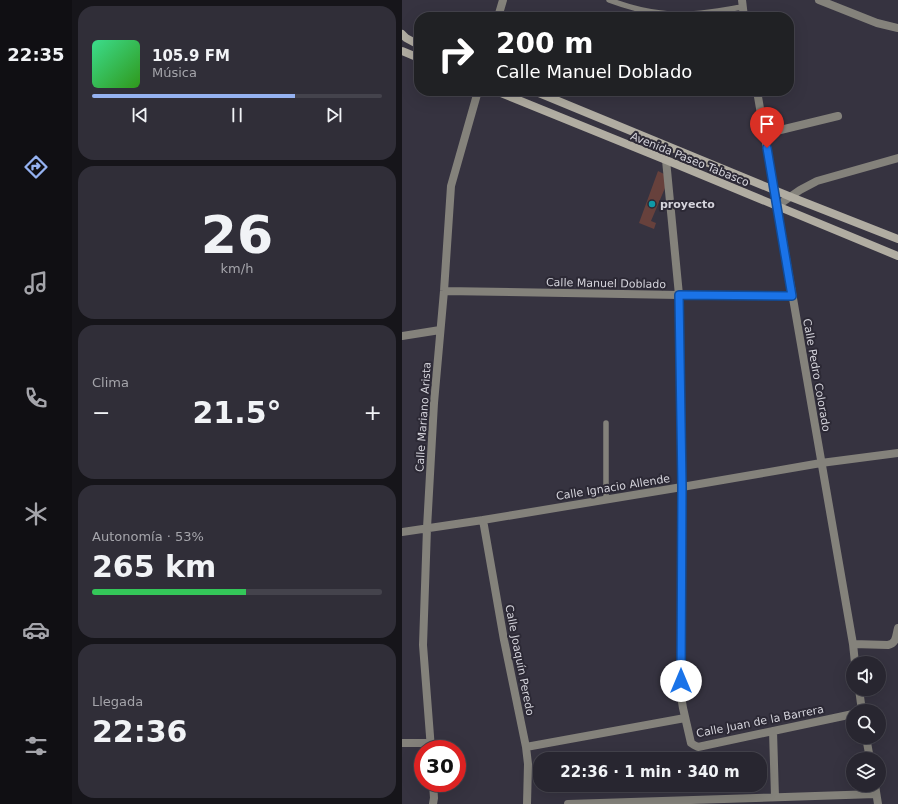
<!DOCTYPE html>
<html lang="es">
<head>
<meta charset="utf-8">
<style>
	:root { --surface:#282630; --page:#302e38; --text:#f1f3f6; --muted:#a5a5ab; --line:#44434c; --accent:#95b2f1 }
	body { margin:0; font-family:"DejaVu Sans",sans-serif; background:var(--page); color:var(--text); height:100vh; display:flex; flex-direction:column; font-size:15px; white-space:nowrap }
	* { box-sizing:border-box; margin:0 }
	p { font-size:13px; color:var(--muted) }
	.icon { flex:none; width:22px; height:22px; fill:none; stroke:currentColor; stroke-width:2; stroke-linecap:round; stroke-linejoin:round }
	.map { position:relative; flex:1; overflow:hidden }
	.details { display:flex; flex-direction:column; gap:6px; padding:6px; background:#16151a; width:330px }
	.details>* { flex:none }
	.guide { position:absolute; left:12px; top:12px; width:380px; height:84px; border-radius:16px; box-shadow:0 4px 16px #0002,0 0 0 1px var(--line); background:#202124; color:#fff; overflow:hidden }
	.buttons { position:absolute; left:444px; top:656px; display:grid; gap:8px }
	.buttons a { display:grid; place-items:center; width:40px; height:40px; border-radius:50%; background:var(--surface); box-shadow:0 4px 16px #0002,0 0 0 1px var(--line); font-size:20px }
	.speed { position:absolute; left:12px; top:740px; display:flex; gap:8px; font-size:20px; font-weight:700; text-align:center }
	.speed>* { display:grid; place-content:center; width:52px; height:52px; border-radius:50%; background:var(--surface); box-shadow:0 4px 16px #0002,0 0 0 1px var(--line); line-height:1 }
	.speed .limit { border:6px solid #d22; background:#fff; color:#111 }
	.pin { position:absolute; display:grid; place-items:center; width:34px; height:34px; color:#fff; margin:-41px -17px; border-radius:50% 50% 50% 0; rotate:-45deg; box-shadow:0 0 4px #0007 }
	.pin .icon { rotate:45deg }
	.me { position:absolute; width:44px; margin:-22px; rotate:0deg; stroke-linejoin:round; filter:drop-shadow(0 0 3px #0008) }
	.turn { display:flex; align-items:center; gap:14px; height:84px; padding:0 16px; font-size:18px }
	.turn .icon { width:52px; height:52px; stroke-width:2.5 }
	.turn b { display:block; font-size:28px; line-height:34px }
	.big { font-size:30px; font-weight:600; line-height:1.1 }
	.details .tile { flex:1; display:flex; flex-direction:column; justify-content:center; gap:6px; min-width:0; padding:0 14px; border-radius:16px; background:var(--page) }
	.details .dial { align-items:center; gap:0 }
	.dial b { font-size:52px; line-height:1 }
	.song { display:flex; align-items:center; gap:12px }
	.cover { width:48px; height:48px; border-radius:6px; background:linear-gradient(135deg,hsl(150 70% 55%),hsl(110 70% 35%)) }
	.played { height:4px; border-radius:2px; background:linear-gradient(90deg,var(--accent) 70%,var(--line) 70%) }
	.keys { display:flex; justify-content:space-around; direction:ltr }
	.heat { display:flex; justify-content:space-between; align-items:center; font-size:22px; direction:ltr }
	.charge { height:6px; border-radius:3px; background:linear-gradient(90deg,#34c759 53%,var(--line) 0) }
	.trip { position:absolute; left:131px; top:752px; width:234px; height:40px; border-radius:16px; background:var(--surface); box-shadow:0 4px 16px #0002,0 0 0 1px var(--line); font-weight:600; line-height:40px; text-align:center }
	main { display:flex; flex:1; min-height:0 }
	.tabs { display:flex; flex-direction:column; width:72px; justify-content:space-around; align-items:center; background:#100f13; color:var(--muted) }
	.tabs .icon { width:28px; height:28px }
	.tabs .on { color:var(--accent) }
	.tabs b { font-size:18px; color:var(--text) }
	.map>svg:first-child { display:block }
</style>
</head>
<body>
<main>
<nav class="tabs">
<b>22:35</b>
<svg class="icon on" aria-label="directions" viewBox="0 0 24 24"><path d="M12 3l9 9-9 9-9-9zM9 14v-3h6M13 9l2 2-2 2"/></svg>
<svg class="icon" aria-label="music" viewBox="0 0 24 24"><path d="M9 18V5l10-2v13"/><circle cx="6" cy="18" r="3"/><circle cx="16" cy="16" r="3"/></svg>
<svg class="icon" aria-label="phone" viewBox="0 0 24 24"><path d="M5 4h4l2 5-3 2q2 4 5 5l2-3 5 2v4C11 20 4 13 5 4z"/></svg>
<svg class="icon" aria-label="climate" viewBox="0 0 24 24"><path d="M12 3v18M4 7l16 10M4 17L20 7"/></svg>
<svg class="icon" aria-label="car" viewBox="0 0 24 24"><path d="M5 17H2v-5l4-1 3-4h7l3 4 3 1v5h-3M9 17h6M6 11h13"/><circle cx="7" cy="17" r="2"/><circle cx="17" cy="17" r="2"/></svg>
<svg class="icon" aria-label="filters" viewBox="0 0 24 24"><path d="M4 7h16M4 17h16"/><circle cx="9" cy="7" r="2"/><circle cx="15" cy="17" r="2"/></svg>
</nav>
<section class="details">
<div class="tile">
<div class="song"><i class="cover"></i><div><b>105.9 FM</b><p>Música</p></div></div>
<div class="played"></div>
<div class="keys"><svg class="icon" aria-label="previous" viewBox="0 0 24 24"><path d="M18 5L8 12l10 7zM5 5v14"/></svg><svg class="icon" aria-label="pause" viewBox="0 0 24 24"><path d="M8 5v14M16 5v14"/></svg><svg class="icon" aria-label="next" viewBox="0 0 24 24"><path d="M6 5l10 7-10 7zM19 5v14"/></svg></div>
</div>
<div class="tile dial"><b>26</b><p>km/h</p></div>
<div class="tile"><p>Clima</p>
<div class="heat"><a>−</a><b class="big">21.5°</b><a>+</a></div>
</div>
<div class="tile"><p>Autonomía · 53%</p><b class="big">265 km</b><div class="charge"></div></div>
<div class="tile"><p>Llegada</p><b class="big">22:36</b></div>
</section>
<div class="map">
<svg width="496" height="804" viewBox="0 0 496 804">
	<rect width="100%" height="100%" fill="#363340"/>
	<path fill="#67413c" d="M256,171L264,175L263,188L249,221L254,223L252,229L237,223Z"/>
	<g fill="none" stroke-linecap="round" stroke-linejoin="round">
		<path stroke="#84827b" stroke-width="5.5" d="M207,0C223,6 240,11 258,13C285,17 313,11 341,7
			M204,423V500"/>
		<path stroke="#84827b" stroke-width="8" d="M340,0L342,17
			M417,0L475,23L496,28
			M96,17L101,0
			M355,91L451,644L453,663
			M362,134L436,116
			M264,160L277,295L280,487L279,639V696L281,708L289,743L292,745L296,747L451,714
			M375,206L398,190L415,181L496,158
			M42,291L277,295L390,296
			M0,336L38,330
			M81,520L102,640L124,747L126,764L125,804
			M0,532L81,520L280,487L419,463L496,453
			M451,644L486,645C495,643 494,635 496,628
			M457,689L460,711
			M371,731L373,797
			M464,737L468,759
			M0,743H28
			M124,747L283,718
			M29,749L21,645L25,528L32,403L42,291L49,186L76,91
			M31,783L32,798L31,804
			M473,785L476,804
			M166,804L474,794"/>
		<path stroke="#b1ada2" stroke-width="8" d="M0,34L4,38L17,45
			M0,51L17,58
			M94,91L264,160L496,256
			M132,91L389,197L496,239"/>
	</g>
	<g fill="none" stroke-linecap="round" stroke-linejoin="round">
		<defs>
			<path id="route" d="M279,681L280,487L277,295L390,296L365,148"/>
		</defs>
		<use href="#route" stroke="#114b97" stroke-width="10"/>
		<use href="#route" stroke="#1a73e8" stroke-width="7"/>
	</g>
	<circle fill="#0f9aa8" stroke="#2c2935" stroke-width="1.5" cx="250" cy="204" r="4"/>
	<g text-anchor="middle" stroke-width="4" stroke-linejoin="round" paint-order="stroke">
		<g font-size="11" fill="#d5d4dc" stroke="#2c2935">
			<text transform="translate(288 159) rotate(22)" y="4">Avenida Paseo Tabasco</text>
			<text transform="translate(204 283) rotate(1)" y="4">Calle Manuel Doblado</text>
			<text transform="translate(415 375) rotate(80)" y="4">Calle Pedro Colorado</text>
			<text transform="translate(21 417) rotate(-86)" y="4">Calle Mariano Arista</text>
			<text transform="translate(211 487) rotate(-9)" y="4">Calle Ignacio Allende</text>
			<text transform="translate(118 660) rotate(79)" y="4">Calle Joaquín Peredo</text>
			<text transform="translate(358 721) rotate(-11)" y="4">Calle Juan de la Barrera</text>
		</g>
		<g font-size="11" font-weight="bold" fill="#d5d4dc" stroke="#2c2935" text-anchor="start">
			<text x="258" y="208">proyecto</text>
		</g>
	</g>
</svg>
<div class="buttons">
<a><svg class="icon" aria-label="sound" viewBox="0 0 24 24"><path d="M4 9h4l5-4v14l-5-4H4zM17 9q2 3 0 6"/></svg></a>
<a><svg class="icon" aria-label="search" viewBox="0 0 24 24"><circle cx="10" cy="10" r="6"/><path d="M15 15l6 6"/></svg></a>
<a><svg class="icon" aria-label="layers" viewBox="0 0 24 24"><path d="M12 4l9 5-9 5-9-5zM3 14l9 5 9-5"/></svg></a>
</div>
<div class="speed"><div class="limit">30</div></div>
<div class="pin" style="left:365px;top:148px;background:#d93025"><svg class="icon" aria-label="arrive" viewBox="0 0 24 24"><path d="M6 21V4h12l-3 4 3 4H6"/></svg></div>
<svg class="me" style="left:279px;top:681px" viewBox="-20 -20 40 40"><circle r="19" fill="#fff"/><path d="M0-13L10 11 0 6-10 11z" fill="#1a73e8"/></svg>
<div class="trip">22:36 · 1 min · 340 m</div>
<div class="guide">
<div class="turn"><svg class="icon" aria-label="right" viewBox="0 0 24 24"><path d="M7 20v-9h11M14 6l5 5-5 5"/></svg><div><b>200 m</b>Calle Manuel Doblado</div></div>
</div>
</div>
</main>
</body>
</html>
